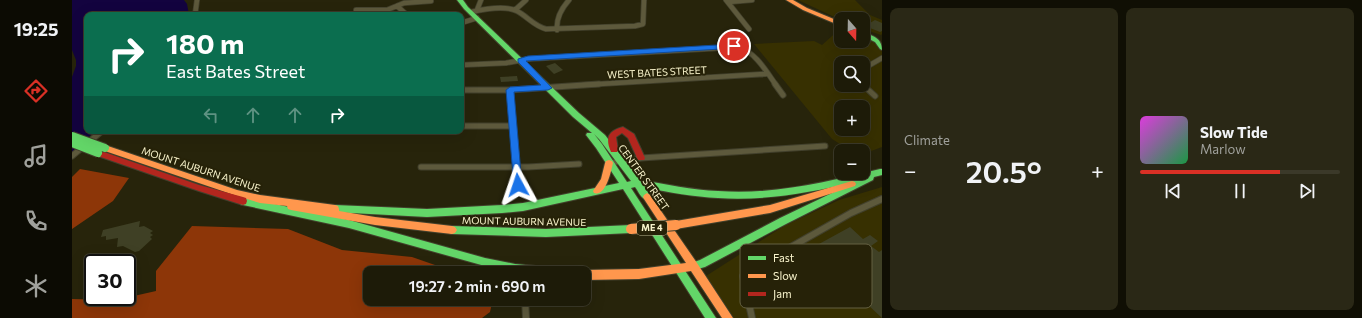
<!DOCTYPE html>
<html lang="en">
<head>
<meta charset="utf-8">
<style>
	:root { --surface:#1d1b08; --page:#2a2816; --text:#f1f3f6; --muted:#a0a19c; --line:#3b3929; --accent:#d93025 }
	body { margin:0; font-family:Commissioner,sans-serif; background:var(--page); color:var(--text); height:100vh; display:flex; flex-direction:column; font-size:15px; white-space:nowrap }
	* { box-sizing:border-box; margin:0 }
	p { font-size:13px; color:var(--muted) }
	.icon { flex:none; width:22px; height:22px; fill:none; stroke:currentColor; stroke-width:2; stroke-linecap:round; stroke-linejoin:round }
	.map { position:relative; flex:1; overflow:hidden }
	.side { display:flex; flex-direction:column; gap:8px; padding:8px; background:#100f04; width:480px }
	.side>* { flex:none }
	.hud { position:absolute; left:12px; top:12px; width:380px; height:122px; border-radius:8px; box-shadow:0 4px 16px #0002,0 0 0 1px var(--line); background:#0b6e4f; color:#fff; overflow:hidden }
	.needle { width:26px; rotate:160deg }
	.buttons { position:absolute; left:762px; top:12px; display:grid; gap:8px }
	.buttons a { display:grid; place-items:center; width:36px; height:36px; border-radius:8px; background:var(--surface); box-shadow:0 4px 16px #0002,0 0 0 1px var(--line); font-size:20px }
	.speed { position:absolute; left:12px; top:254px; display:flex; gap:8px; font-size:20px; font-weight:700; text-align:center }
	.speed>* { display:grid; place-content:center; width:52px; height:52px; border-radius:50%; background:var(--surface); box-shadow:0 4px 16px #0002,0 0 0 1px var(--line); line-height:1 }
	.speed .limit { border:2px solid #111; border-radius:6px; background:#fff; color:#111 }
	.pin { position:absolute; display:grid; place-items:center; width:34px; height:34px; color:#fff; margin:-17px; border:2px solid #fff; border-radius:50%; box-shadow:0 1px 4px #0007 }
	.me { position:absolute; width:44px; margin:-22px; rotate:355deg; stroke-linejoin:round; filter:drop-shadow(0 0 3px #0008) }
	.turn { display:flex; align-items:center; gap:14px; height:84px; padding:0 16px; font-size:18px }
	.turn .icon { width:52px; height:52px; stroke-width:2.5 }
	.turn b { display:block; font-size:28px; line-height:34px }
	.lanes { display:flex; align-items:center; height:38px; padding:0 16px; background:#0003; justify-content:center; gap:20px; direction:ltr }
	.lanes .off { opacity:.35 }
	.big { font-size:30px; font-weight:600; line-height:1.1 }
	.side .widget { flex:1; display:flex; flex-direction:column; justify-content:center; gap:6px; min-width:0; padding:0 14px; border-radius:8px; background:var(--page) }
	.song { display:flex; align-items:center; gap:12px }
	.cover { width:48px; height:48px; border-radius:6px; background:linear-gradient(135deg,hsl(300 70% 55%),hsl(140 70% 35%)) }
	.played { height:4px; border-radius:2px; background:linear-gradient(90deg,var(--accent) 70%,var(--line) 70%) }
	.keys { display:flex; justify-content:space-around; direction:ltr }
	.heat { display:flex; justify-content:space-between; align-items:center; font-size:22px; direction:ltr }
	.side .tiles { flex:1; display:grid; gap:8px; grid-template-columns:repeat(2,1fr) }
	.trip { position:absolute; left:291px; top:266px; width:228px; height:40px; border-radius:8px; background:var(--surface); box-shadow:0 4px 16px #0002,0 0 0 1px var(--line); font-weight:600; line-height:40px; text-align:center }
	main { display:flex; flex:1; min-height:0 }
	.tabs { display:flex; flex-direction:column; width:72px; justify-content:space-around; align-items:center; background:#0c0b03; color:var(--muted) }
	.tabs .icon { width:28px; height:28px }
	.tabs .current { color:var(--accent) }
	.tabs b { font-size:18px; color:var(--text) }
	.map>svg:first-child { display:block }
</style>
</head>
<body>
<main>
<nav class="tabs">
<b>19:25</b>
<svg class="icon current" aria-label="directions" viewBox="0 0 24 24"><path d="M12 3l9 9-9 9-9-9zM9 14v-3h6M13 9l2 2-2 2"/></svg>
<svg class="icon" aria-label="music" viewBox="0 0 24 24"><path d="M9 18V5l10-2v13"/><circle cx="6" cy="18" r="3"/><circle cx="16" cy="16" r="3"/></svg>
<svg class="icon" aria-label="phone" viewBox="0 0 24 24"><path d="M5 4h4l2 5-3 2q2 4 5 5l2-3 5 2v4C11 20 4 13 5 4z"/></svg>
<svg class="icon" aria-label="climate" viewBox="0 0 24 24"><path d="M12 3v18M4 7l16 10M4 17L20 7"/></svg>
</nav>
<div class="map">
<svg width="810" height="318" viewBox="0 0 810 318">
	<rect width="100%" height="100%" fill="#27240b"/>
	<path fill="#373001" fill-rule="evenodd" d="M726,0H783L798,15L810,20V34L809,35L791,29V19H769V20Z
		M769,28V41H791V36L810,44V147L791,154V151H779L760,139L682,44L742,41L750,45ZM769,63H791V85H769ZM769,107H791V129H769Z
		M810,187V318H662L634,276L712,226L767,200Z"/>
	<path fill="#8d3608" d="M8,169L57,178L41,201L0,229V177Z
		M120,226L216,229L270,250L340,257L386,273H298V299H421L418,312L410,318H0V299L44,300L84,291V271Z"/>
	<path fill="#13033f" d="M0,0H112L115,4L117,15H15V131H23L0,153V77L4,66V60L0,50Z"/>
	<path fill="#3f4025" d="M803,20L810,23V31L808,32L793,26Z
		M483,63L491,70L482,74L474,66Z
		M445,76L446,81L429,82L428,77Z
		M68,221L67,227L72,226L81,231L78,233L81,235L78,237L80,239L67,251L63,252L51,246L45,247L46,238L34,240V236L29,237L31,230Z
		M778,227L791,239L798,235L806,241L799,246L807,252L810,250V318L780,290L770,287L762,291L736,266L747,259L736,250Z"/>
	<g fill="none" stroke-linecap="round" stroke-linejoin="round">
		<defs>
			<path id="street-far2" d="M654,0L677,29
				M656,2L680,0
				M325,6L335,15
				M284,10H315L332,3L359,1
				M405,10L409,0
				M443,10L454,0
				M399,12C412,9 433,5 445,11C456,17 462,26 474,29L563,26L571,24L572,0
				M123,15L125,0
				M389,23L405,18
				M485,30C484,18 489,9 497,0
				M389,65L434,63L456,59L667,47C684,53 694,71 704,85
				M791,69L810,58
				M511,85L694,74"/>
			<path id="street-far1" d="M703,84L711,95
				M791,85L803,96
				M389,90H438L527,84
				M438,90L446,185
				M389,126H441
				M0,156L30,131
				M537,163L569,158L753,146
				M349,167H456L507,164"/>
			<path id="street" d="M453,299L454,318
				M680,318L671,276L673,273L779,213L810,199"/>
			<path id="fast" d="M385,0H391L396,7L507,113L533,135L568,180C594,184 620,190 646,191C701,195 755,182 808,169H810V175L802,177L801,180L714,224L633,267L622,270L619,269L617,266L619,263L628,260L708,218L783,182C738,193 692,201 646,198C622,197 597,192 573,188L579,197L578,199C570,202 567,192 563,187L559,188L644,318H633L551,189L451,211L430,213L355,217L260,212L259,209L260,206L263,205L355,209L430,205L451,203L547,183L524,148L514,135L515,133H520L501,117L392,9ZM522,134L527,139L559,181L555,182L530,144Z
				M791,32C801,36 810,38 810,50L808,49L803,42L791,36Z
				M171,197L277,220L413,258L443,264L485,268L488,270L490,273H447L413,266L277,228L171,205L168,204L167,201L168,198Z
				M559,225L562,226L564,229L562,232L559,233L474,237L380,234L377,233L375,230L377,227L380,226L474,229Z"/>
			<path id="slow" d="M714,0H721L735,8L769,22V26L731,10Z
				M33,145L165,190L188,195L263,205L266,206L267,209V211L303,217L380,226L383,227L385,230L383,233L380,234L303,225L219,210L216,209L215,206L188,203L165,196L30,150L29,148L30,146Z
				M537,160L540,161L541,163C539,171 534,197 522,193L521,191L529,179L533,163L534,161Z
				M780,181L783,182L784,184L783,186L698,213L604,229L601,228L600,225L601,222L604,221L698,205Z
				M575,193L578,195L625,263L661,318H650L619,271L567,279L512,280V273H508L512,270L567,269L614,263L572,199L571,197L572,195Z"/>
			<path id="jam" d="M551,127L562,134L573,158L572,160H566L556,138L550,133L544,137L546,150L545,152H539C533,138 536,131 551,127Z
				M26,150L127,185L171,197L174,198L175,201L174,204L171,205L127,191L23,155L22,153L23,151Z"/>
		</defs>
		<use href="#street-far2" stroke="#42402c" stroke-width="6"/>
		<use href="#street-far1" stroke="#42402c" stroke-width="7"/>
		<use href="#street" stroke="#42402c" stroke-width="8"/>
		<use href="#fast" stroke="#42402c" stroke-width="2"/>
		<use href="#slow" stroke="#42402c" stroke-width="2"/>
		<use href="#jam" stroke="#42402c" stroke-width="2"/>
		<use href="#street-far2" stroke="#5d593c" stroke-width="4.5"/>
		<use href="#street-far1" stroke="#5d593c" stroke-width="5"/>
		<use href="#street" stroke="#5d593c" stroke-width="6"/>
		<use href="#fast" fill="#63d668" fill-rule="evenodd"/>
		<use href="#slow" fill="#ff974d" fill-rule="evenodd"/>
		<use href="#jam" fill="#b3261e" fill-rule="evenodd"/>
		<defs>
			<path id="fast-bridge" d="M0,136L33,148
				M0,143L26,153"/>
			<path id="slow-bridge" d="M559,229L604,225"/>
		</defs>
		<use href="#fast-bridge" stroke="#42402c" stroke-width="10" stroke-linecap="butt"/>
		<use href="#slow-bridge" stroke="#42402c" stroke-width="12" stroke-linecap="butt"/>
		<use href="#fast-bridge" stroke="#63d668" stroke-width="8"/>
		<use href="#slow-bridge" stroke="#ff974d" stroke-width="10"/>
	</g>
	<path fill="#1a73e8" stroke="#114b97" d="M662,44L665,45V48L454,61L480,88L476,90L442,92L450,185L449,188H442L434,90L438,87L469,85L446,62V59L456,56Z"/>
	<g text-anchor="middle" stroke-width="4" stroke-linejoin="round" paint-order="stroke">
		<rect fill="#262208" stroke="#bab591" stroke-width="1" x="565" y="221" width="30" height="14" rx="3"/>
		<g font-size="9" font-weight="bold" fill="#f9f4cc">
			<text x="580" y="231">ME 4</text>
		</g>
		<g font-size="10" fill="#f9f4cc" stroke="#262208">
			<text transform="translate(585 72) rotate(-3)" y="4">WEST BATES STREET</text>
			<text transform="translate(129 169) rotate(18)" y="4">MOUNT AUBURN AVENUE</text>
			<text transform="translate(572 177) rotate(54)" y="4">CENTER STREET</text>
			<text transform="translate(452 221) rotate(1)" y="4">MOUNT AUBURN AVENUE</text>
		</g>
	</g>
	<rect x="668" y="244" width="132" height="64" rx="6" fill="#262208" stroke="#656143" stroke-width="1"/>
	<rect x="676" y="256" width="18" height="4" fill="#63d668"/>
	<rect x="676" y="274" width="18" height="4" fill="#ff974d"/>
	<rect x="676" y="292" width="18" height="4" fill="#b3261e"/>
	<g font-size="11" fill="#f9f4cc">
		<text x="701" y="262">Fast</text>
		<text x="701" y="280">Slow</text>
		<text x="701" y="298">Jam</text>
	</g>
</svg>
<div class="buttons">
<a><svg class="needle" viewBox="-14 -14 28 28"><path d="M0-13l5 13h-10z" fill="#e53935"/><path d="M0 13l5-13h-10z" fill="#a0a19c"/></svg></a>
<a><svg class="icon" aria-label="search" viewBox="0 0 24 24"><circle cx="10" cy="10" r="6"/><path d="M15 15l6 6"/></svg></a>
<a>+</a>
<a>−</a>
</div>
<div class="speed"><div class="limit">30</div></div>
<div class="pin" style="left:662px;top:46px;background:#d93025"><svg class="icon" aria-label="arrive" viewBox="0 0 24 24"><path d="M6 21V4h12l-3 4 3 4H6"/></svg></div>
<svg class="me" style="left:446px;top:185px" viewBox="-20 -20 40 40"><path d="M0-17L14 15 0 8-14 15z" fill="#1a73e8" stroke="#fff" stroke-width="4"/></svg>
<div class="trip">19:27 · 2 min · 690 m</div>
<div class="hud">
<div class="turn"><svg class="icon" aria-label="right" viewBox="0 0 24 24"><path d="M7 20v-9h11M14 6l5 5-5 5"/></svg><div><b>180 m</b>East Bates Street</div></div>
<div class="lanes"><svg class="icon off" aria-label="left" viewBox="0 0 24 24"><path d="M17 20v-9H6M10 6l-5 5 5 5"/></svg><svg class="icon off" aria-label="ahead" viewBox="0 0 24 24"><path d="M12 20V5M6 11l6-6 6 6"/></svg><svg class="icon off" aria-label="ahead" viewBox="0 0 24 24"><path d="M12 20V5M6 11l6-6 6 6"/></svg><svg class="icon" aria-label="right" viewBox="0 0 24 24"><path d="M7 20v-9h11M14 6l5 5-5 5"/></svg></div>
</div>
</div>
<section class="side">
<div class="tiles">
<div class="widget"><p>Climate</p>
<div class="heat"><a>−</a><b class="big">20.5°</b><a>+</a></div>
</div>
<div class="widget">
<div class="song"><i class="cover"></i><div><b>Slow Tide</b><p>Marlow</p></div></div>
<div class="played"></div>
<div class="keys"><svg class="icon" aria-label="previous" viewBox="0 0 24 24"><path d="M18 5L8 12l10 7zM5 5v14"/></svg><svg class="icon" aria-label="pause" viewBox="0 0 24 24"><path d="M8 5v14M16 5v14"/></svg><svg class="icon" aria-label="next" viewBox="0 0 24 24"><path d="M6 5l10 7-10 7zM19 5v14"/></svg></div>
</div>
</div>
</section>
</main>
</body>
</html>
